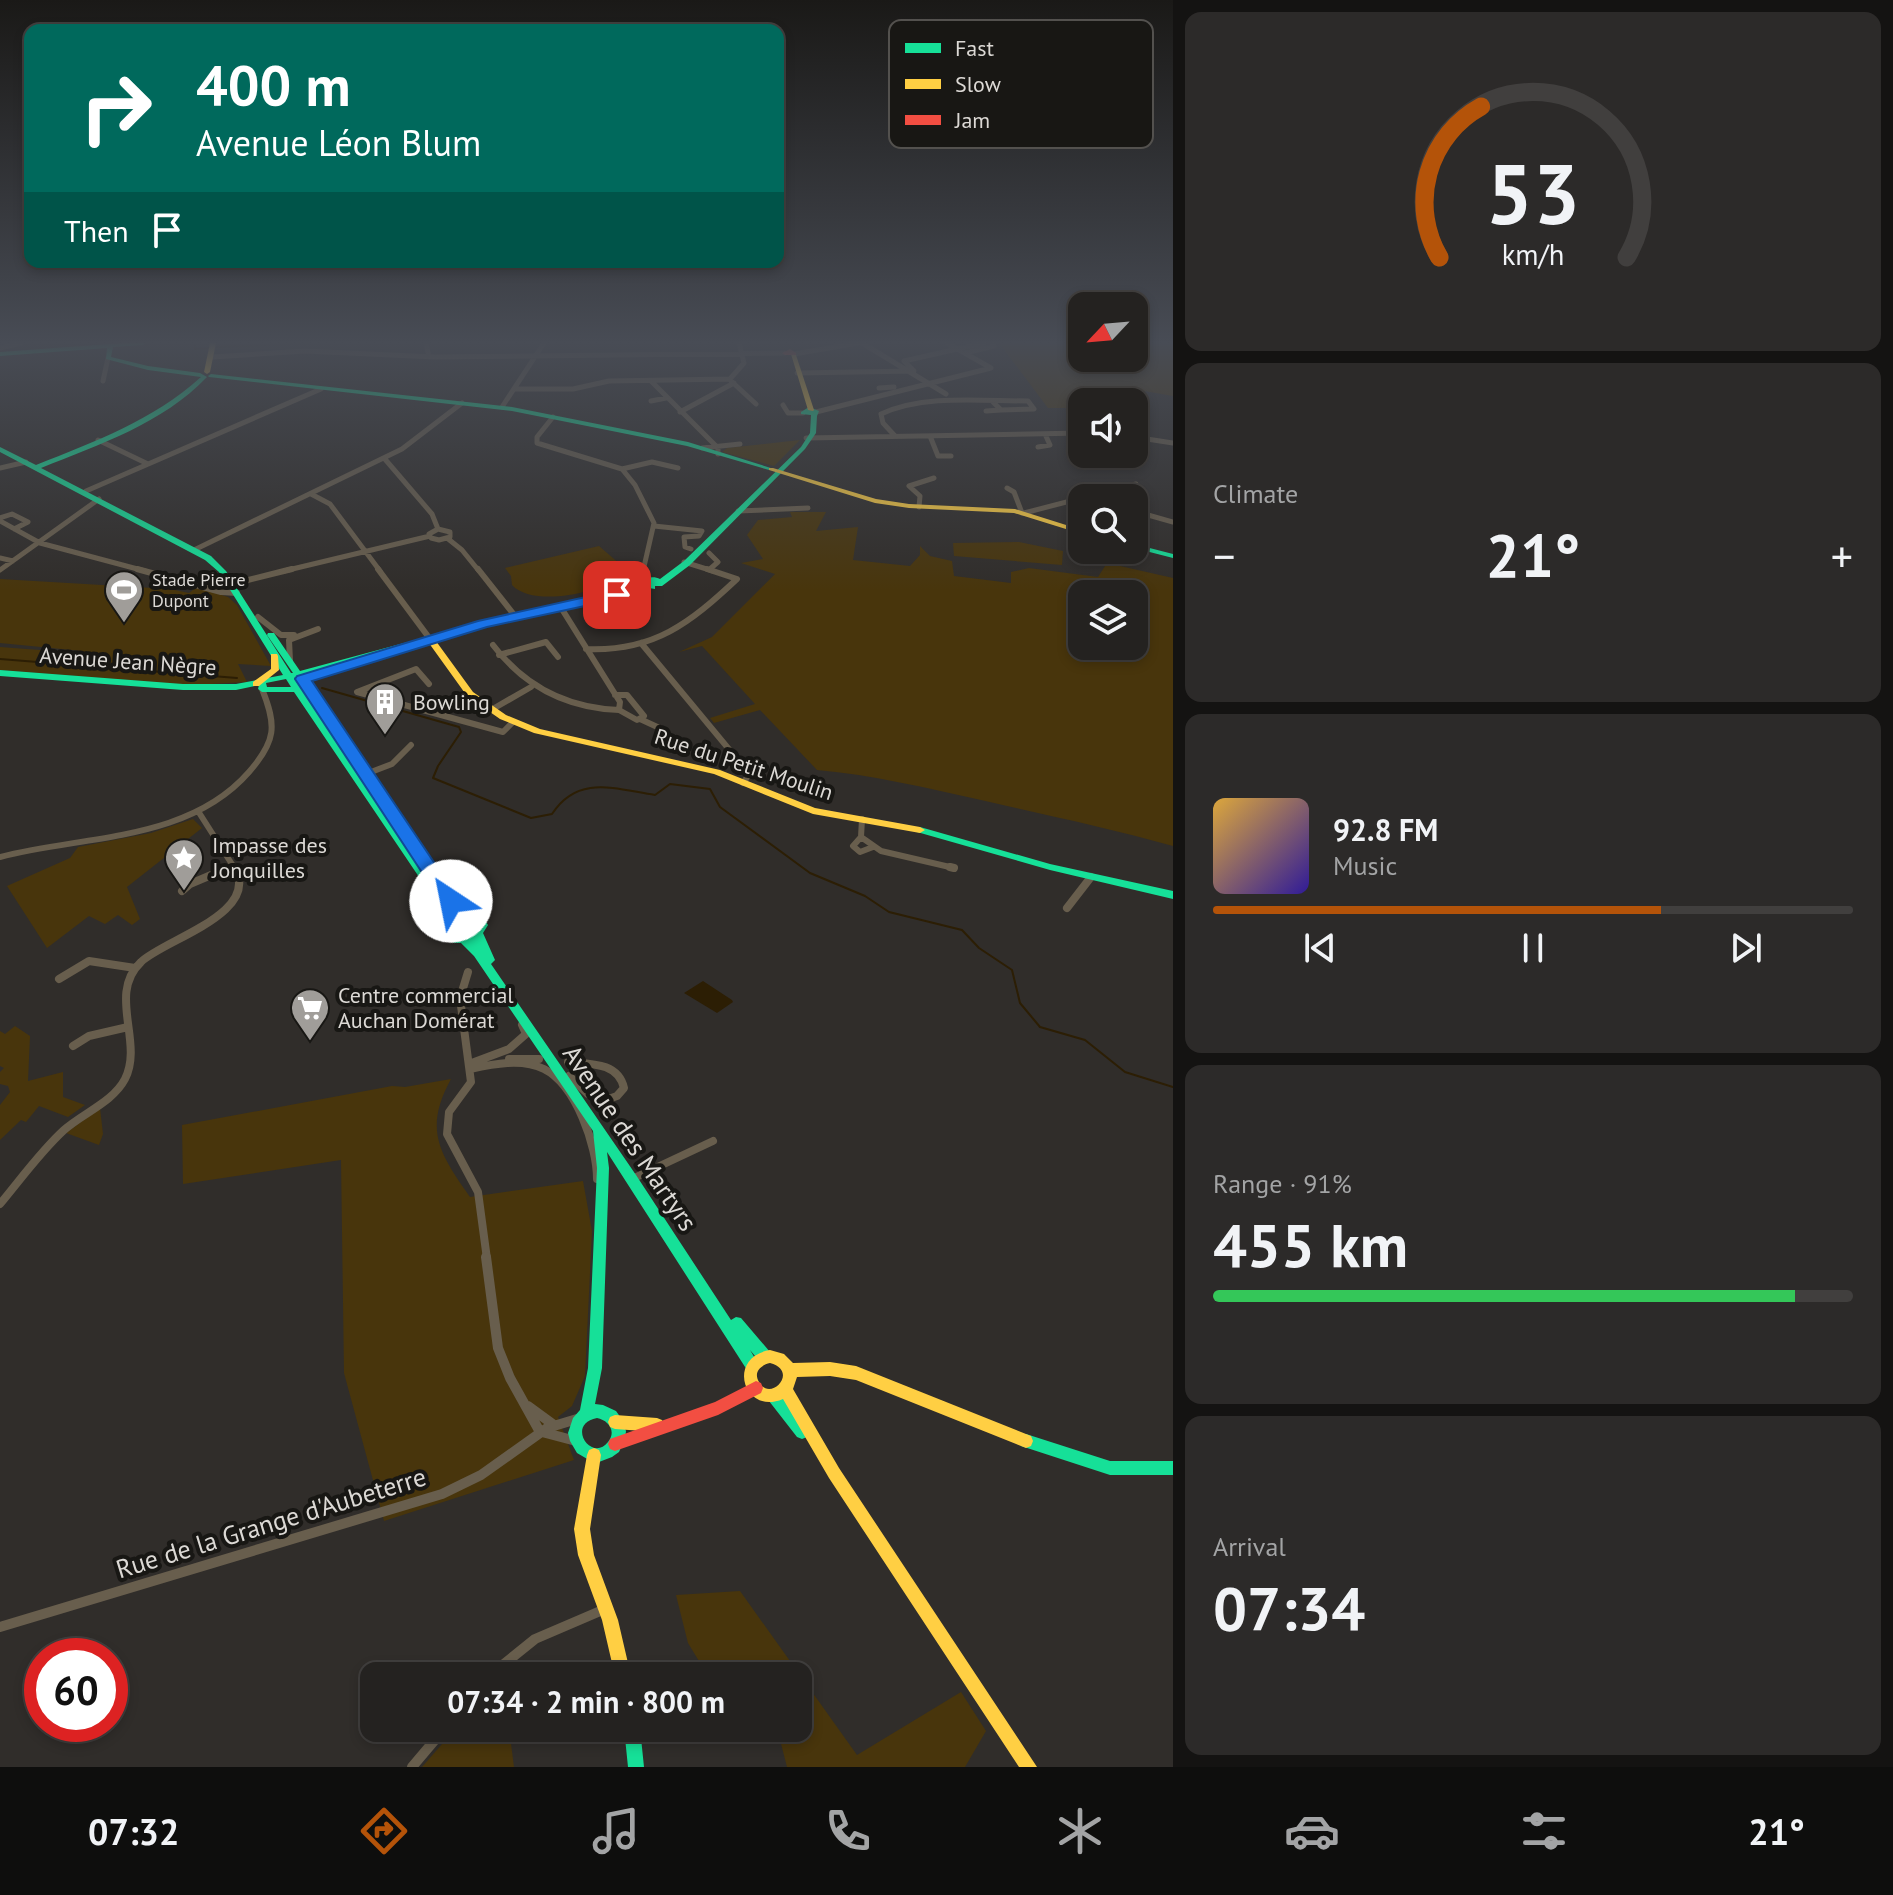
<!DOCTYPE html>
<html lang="en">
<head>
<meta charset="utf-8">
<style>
	:root { --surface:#242220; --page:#2c2a29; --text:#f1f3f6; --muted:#a3a4a5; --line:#413f3e; --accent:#b45309 }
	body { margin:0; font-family:"PT Sans",sans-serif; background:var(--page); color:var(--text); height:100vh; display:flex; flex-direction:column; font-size:30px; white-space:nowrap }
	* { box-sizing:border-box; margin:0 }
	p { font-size:26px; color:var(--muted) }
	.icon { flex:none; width:44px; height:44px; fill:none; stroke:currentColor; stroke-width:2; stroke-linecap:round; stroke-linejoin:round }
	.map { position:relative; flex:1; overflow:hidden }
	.details { display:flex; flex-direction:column; gap:12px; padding:12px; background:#141312; width:720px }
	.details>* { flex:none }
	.hud { position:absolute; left:24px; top:24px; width:760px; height:244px; border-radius:16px; box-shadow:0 4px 12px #0003,0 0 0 2px var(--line); background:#00695c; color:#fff; overflow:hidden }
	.needle { width:52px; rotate:244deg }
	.fabs { position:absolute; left:1068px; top:292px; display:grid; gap:16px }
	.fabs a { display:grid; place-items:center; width:80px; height:80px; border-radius:16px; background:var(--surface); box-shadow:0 4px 12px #0003,0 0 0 2px var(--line); font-size:40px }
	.speed { position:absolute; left:24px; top:1638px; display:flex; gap:16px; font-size:40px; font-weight:700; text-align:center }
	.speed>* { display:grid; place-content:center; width:104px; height:104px; border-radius:50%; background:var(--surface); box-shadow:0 4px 12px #0003,0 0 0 2px var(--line); line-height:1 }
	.speed .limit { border:12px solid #d22; background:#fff; color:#111 }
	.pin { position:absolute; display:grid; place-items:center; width:68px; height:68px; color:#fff; margin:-34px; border-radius:16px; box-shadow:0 4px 12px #0006 }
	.me { position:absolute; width:88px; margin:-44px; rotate:326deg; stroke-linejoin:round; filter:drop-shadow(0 0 6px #0008) }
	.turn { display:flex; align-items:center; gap:28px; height:168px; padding:0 40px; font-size:36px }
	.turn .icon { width:104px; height:104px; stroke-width:2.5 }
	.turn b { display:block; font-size:56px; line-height:68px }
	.then { display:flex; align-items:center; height:76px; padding:0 40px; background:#0003; gap:16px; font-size:30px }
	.big { font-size:60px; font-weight:700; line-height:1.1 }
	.details .widget { flex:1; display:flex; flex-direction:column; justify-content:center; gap:12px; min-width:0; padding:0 28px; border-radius:16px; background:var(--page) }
	.details .dial { align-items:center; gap:0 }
	.dial svg { height:208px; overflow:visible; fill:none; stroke:var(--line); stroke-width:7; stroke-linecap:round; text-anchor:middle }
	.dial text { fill:var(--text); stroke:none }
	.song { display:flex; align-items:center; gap:24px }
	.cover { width:96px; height:96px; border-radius:12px; background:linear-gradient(135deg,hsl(40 70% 55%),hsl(250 70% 35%)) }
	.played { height:8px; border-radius:4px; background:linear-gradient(90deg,var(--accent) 70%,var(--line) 70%) }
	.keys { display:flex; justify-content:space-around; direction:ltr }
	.heat { display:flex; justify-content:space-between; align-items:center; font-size:44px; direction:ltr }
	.charge { height:12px; border-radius:6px; background:linear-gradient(90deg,#34c759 91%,var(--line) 0) }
	.trip { position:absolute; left:360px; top:1662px; width:452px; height:80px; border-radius:16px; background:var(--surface); box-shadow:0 4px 12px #0003,0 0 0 2px var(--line); font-weight:700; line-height:80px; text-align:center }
	.tab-bar { display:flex; height:128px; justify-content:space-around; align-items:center; background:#0e0e0d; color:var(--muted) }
	.tab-bar .icon { width:56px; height:56px }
	.tab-bar .selected { color:var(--accent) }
	.tab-bar b { font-size:36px; color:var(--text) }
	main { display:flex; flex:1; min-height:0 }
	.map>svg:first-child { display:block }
</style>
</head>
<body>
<main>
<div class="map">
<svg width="1173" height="1767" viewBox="0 0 1173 1767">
	<rect width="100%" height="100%" fill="#302d2a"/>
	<path fill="#48350c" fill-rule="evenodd" d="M999,343H1082V358H1134V343H1173V396L1115,386L1126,402H1082V408H1048Z
		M800,440L774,466L722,452L727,448Z
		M790,512H826L816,531L858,527L853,560L910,566L920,555V546L930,556L952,561L954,576L1011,583V572L1029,568L1098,577L1107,563L1173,578V846C1109,828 1046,815 981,800C927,788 873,775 817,770L760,710L714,723L710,718L755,704L702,646L679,652L712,637L775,574L741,563L763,559L747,535L758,520L792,517ZM1082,594H1134V646H1082Z
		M1019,542L1063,551L1062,565L954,556L953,543Z
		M599,546L621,565L618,577C597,594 532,607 512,585L511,576L505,568Z
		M0,579L170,589L189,593L197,587L228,597L237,605L271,666L238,664L247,682L193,685L0,670V647L80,653L82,651L0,643Z
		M193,819L202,828L127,887L140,919L132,925L118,915L105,924L89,916L47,948L7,886L70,858L78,847L151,833Z
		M15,1026L30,1036L28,1081L63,1072V1097L85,1105L68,1117L39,1106L26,1122L21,1120L0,1140V1105L10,1092L8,1086L0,1084V1072L4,1068L0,1066V1031L5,1034Z
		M451,1079C423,1130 440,1154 470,1197L583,1181L592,1231L585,1376L572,1406L558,1417L574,1460L384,1521L344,1373L341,1160L183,1184L182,1125L392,1086L405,1087Z
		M100,1108L103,1134L99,1145L66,1133Z
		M740,1591L857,1755L961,1692L986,1731L965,1767H787L778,1732L746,1736L741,1728H798V1676H708L688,1643L676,1595Z
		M456,1728H509L514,1767H422Z"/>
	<path fill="#2c1e04" d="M703,981L732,1000L733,1002L717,1013L684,993Z"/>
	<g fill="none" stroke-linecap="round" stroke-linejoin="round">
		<path stroke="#2c1e04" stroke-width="2" d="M195,343V349L209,348
			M217,347L310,343
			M0,659L237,678
			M322,688L459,727L461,732L438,766L433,778L531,818L552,814C578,774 615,789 655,795L670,784L710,789L720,807L810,873L865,896L889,912L962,930L979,948L1012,970L1020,1003L1040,1027L1085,1040L1125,1072L1173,1087"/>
		<path stroke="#685e4d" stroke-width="5" d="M426,343L429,357
			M862,343L946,394
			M0,348L21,343
			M965,353L994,346L993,343
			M794,354L858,343
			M212,357L305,351L435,357L785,353
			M797,373L914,371L904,361L984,343
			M103,381L108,358
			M651,381L718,448V454
			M731,381L756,404
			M879,388L894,387
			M516,389H573L609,381L730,379L744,363L739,343
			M651,401L666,398
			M783,405L788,413H803
			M502,407L544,343
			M986,411L1001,410
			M680,412L734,383
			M816,412L991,368L947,343
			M881,414C924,394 982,401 1028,401L1034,409L1001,410L993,402
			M881,414L883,423L895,436
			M553,417L537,437V443L622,469L635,485L654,523L643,571
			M930,436L938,456H951
			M1134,437L1173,443
			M806,438L1082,433
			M98,440L148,464
			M1038,447L1050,445L1045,434
			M702,448L740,444
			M384,458L432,514L438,529
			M0,468L26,462
			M622,469L652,462L678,468
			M1007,488L1014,492L1022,513
			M86,491L321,389
			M311,494L330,504L380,571
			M919,507L920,496L909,486L934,478
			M738,511L808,508
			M1134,511L1173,522
			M1024,513L1136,484
			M0,518L12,514L28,522L14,529
			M0,521L40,543L145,571
			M654,526L702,531L699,536L684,537L685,547L691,549
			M438,529L450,532V537L439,540L431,538L429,534Z
			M447,538L462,550L479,571
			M194,550L402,449L462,403
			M709,553L718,562L710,569
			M0,558L13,561
			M684,562L713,571
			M0,570L99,499
			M284,571L430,536"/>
		<path stroke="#685e4d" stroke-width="6" d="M137,569L221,592L237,593
			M378,569L430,639
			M478,569L515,616
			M643,569L645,582
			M232,584L292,569
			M258,617L281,635H294
			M641,643L747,771L748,776L743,783
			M493,645C525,687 566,708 619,710L620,702L560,606
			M586,649C654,652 690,623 737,579L707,569
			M499,655L546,642L558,657
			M290,661L289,640L318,629
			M429,684L416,669L357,692L503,732L513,722
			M615,695H627L644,716L637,720L619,710
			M491,710L531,687
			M640,719L666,731
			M358,777L392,764L411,745
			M198,811L235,869
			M862,819L861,837L881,851L954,868
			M861,837L853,846L860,852L873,847
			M0,857C84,835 188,842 249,772C276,741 277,726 262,689
			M226,869L233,866"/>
		<path stroke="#685e4d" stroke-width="8" d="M950,867L954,868
			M182,891L190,884L230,867
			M1067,908L1091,877
			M468,972L460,998L471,1082L449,1112L447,1134L478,1192L487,1259
			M59,979L89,961L135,968
			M73,1046L89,1036L128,1027
			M509,1059H539
			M568,1062C590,1064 618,1062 624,1088L617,1096L603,1101L588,1094L569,1076
			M469,1064L509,1049L526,1034L522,1025
			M470,1069C493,1064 522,1058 544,1069C576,1085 597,1146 597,1179
			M632,1179L713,1141
			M0,1204C21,1179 40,1152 64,1130C83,1113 113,1102 125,1079C144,1042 107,994 141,962C163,940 263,913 234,867"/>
		<path stroke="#685e4d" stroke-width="10" d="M486,1257L498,1348L510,1378L540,1432
			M528,1406L554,1425
			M542,1432L576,1441
			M0,1627L442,1494L481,1475L547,1428L577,1419
			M489,1676L535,1639L605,1609
			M412,1767L445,1728"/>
		<path fill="#16e098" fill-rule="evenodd" d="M123,343H146L143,345L113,347L111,357L148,366L200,373L207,377C162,424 100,444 41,468L211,556L226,571L291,673H293L267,635L268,633H274L300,671L512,614L635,588L644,585L641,582C646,577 654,576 660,579L684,561L801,447L810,433L811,415L801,414V412L809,407L819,411L817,416L816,433L805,449L690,565L662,586H655V589L649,588L637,592L516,618L303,676L339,729L335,732L332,731L296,677L294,678L441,894L446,890L450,891L463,908L480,913L488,925L483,933L495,960L491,964L636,1175L731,1320L736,1317L741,1318L770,1352L772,1357L770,1362L765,1364L760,1362L750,1350L759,1365L757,1370L752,1372L747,1370L607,1152L609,1168L602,1368L595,1404L603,1405L616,1411L621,1418L626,1431L625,1439L619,1452L612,1457L599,1462L589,1460L577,1453L570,1441L568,1433L573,1418L580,1410L588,1368L597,1168L593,1131L474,956L461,943C448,944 441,937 440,925L444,919L442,911L294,692H262L258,689L259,685L236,690H183L0,676V670L183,684H236L283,675L219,572L205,560L0,452V447L36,465C96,441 152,421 201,377L148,370L106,359L107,348L0,356V352ZM286,679L291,687H267L266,683ZM465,916L472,919L478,925L472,934L456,936L451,931L450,926L457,919ZM597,1418C608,1420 617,1431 608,1442C592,1463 565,1424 597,1418Z
			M211,374L512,407L688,442L774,469L769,470L687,446L512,411L209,377L208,376Z
			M1134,544L1173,554V558L1134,548Z
			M920,827L1050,864L1173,891V899L1050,870L917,832L915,830Z
			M774,1389L779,1391L807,1427L809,1432L807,1437L802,1439L797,1437L769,1401L767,1396L769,1391Z
			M1026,1434L1110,1461H1173V1475H1110L1021,1446L1019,1441L1021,1436Z
			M624,1728H640L644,1767H628Z"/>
		<path fill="#ffcf43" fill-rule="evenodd" d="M210,343H216L210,372L207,374L204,372Z
			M791,354L796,355L814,410L813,411L808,410Z
			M769,468H773L876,499L909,504L1015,509L1082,530V534L1014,513L909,508L875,503L769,470Z
			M427,637H433L473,692L506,715L540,729L720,770L815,808L920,827L925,830L920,833L813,814L714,774L534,733L500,719L467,696L426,639Z
			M271,654H277L278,656L279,670L259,686H253V682L271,669Z
			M770,1350L784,1354L793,1363L830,1362L856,1366L1031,1436L1033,1441L1031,1446L1026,1448L856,1380L830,1376L797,1377L793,1389L839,1468L1037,1767H1019L829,1478L783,1399C743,1416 726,1357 770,1350ZM770,1363C800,1371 770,1403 759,1382C753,1372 761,1365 770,1363Z
			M615,1415L657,1418L662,1420L664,1425L662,1430L657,1432L615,1429L610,1427L608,1422L610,1417Z
			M594,1448L599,1450L601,1455L590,1529L594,1555L618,1620L631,1676H615L602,1620L578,1555L574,1529L587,1455L589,1450Z"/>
		<path fill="#f24e42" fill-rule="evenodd" d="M790,349L796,353V355H785L782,353Z
			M756,1381L761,1383L763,1388L761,1393L718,1415L615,1451L610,1449L608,1444L610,1439L715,1402Z"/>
	</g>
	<linearGradient id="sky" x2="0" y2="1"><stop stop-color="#1a1917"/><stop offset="0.58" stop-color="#484c55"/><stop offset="1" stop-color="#484c55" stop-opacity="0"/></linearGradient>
	<rect width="1173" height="590" fill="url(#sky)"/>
	<path fill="#1a73e8" stroke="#114b97" stroke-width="2" d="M617,590L624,595L622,598L487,627L312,681L460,901L457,906H444L295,679L297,676L478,621Z"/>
	<defs>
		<symbol id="stadium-pin" viewBox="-11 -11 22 30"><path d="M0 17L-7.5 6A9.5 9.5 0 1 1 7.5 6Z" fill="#a09d99" stroke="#181714"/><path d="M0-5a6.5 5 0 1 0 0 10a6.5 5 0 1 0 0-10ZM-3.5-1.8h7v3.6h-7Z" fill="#fff"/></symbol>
		<symbol id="building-pin" viewBox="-11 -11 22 30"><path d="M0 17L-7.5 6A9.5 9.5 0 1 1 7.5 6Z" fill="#a09d99" stroke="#181714"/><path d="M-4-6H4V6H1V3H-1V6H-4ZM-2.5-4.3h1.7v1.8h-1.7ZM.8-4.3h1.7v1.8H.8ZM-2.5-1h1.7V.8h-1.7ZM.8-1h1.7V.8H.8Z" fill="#fff"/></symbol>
		<symbol id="sight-pin" viewBox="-11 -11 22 30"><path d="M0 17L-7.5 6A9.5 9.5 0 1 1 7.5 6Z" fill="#a09d99" stroke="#181714"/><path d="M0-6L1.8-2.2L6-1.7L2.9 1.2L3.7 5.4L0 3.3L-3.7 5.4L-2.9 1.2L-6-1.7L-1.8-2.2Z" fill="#fff"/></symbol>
		<symbol id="supermarket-pin" viewBox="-11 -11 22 30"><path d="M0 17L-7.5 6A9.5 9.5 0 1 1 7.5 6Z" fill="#a09d99" stroke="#181714"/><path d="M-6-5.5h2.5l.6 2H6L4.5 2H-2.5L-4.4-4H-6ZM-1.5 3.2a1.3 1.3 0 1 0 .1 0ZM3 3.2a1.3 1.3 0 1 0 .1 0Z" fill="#fff"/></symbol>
	</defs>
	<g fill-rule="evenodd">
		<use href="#stadium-pin" x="102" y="568" width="44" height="60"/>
		<use href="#building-pin" x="363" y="680" width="44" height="60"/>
		<use href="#sight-pin" x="162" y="836" width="44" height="60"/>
		<use href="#supermarket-pin" x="288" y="986" width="44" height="60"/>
	</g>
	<g text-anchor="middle" stroke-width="8" stroke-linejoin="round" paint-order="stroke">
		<g font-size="18" fill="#dcd9d5" stroke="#181714" text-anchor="start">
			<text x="152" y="586">Stade Pierre<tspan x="152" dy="21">Dupont</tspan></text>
		</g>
		<g font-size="22" fill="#dcd9d5" stroke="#181714">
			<text transform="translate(128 661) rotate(4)" y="8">Avenue Jean Nègre</text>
			<text transform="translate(744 764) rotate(18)" y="8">Rue du Petit Moulin</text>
		</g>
		<g font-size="22" fill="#dcd9d5" stroke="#181714" text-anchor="start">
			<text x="413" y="710">Bowling</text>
			<text x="212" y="853">Impasse des<tspan x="212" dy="25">Jonquilles</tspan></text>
			<text x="338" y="1003">Centre commercial<tspan x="338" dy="25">Auchan Domérat</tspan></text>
		</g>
		<g font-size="26" fill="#dcd9d5" stroke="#181714">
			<text transform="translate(630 1138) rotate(56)" y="9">Avenue des Martyrs</text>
			<text transform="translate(271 1523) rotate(-17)" y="9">Rue de la Grange d'Aubeterre</text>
		</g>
	</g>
	<rect x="889" y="20" width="264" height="128" rx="12" fill="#181714" stroke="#53514e" stroke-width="2"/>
	<rect x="905" y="43" width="36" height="10" fill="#16e098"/>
	<rect x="905" y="79" width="36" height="10" fill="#ffcf43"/>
	<rect x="905" y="115" width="36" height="10" fill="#f24e42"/>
	<g font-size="22" fill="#dcd9d5">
		<text x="955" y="56">Fast</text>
		<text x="955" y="92">Slow</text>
		<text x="955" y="128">Jam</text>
	</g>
</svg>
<div class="fabs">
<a><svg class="needle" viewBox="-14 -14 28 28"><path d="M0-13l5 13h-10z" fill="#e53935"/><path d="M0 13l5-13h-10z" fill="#a3a4a5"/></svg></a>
<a><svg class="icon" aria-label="sound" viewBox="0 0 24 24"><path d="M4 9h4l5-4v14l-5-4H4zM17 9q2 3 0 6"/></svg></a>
<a><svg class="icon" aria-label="search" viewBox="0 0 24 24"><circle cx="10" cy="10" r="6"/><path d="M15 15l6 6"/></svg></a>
<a><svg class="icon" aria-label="layers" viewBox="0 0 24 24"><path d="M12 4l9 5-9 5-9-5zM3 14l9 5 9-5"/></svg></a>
</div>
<div class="speed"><div class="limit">60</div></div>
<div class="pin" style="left:617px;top:595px;background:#d93025"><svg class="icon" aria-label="arrive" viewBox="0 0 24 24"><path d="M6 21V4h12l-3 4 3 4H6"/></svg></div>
<svg class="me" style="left:451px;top:901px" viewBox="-20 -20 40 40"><circle r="19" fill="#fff"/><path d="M0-13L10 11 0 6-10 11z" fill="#1a73e8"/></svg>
<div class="trip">07:34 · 2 min · 800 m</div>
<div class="hud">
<div class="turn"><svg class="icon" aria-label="right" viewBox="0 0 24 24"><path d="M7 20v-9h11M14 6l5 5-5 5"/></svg><div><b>400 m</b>Avenue Léon Blum</div></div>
<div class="then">Then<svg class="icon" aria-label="arrive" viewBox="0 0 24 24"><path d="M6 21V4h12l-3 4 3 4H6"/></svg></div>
</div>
</div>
<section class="details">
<div class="widget dial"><svg viewBox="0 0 100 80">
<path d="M14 69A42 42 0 1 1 86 69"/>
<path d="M14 69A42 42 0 0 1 30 11" stroke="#b45309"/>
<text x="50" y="56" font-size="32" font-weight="700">53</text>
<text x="50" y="72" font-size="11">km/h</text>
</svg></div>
<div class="widget"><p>Climate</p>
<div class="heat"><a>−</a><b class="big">21°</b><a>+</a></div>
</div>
<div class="widget">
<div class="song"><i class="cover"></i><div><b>92.8 FM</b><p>Music</p></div></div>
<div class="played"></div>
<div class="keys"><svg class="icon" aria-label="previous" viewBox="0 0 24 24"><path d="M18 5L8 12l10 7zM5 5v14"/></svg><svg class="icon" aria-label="pause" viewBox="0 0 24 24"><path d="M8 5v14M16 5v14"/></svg><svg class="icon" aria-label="next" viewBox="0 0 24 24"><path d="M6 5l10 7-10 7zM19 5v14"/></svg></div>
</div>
<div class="widget"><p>Range · 91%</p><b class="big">455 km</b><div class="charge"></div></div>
<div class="widget"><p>Arrival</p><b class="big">07:34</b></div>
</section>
</main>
<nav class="tab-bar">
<b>07:32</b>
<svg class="icon selected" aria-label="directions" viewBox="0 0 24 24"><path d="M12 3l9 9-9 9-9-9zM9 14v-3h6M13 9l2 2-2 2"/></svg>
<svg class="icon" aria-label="music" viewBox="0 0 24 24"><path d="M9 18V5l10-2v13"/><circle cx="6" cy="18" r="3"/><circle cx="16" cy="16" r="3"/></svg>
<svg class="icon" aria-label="phone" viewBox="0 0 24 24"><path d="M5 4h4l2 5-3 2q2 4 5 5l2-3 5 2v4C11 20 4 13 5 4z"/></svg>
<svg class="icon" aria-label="climate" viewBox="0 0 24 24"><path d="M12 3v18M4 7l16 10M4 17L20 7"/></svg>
<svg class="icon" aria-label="car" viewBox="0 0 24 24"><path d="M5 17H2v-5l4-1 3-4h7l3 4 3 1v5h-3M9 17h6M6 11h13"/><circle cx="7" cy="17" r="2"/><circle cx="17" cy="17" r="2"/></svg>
<svg class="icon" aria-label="filters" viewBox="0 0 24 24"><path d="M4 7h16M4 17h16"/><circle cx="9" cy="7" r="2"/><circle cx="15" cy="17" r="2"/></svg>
<b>21°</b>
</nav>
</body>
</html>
